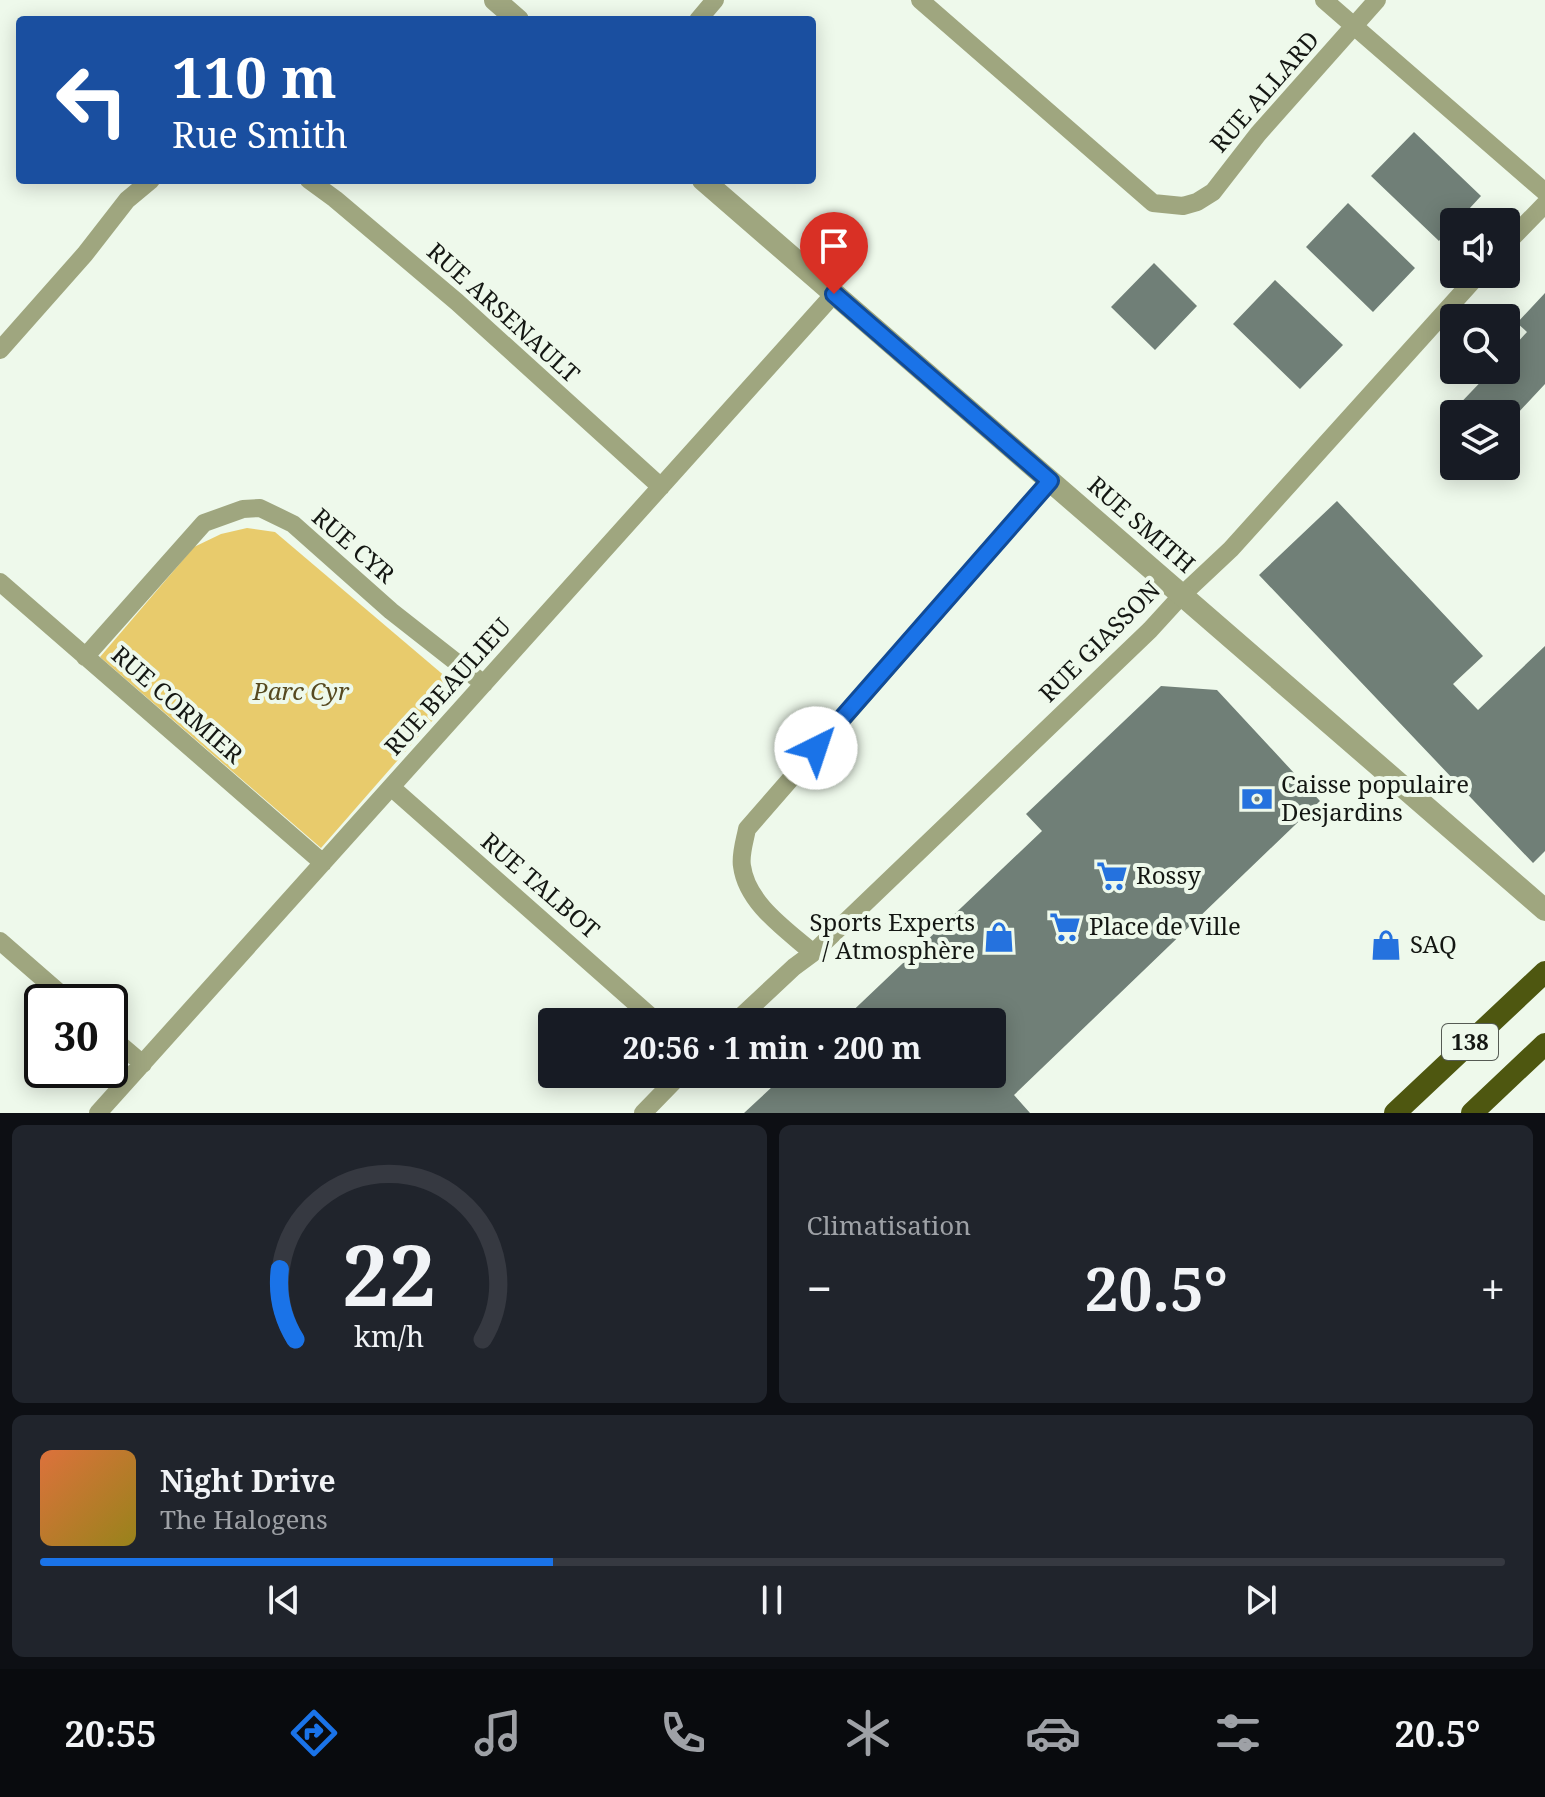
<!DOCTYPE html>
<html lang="fr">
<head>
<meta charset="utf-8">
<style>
	:root { --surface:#171b24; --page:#20242c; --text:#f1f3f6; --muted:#9ea1a6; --line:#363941; --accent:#1a73e8 }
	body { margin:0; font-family:"Noto Serif",serif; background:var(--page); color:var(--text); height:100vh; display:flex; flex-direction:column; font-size:30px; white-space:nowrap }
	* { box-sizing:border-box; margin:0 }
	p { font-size:26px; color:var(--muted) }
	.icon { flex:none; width:44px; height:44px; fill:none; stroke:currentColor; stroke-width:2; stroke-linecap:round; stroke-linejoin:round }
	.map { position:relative; height:1113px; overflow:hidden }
	.side { display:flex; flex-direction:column; gap:12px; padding:12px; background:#0d0f14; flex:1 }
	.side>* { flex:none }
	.top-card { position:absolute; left:16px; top:16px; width:800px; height:168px; border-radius:8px; box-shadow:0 4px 20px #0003; background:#1a4fa0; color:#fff; overflow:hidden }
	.buttons { position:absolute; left:1440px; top:208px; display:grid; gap:16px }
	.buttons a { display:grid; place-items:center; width:80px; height:80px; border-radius:8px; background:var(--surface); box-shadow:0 4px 20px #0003; font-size:40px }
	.speed { position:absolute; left:24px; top:984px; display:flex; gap:16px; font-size:40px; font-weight:700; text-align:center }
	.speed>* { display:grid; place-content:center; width:104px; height:104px; border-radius:50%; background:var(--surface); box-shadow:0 4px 20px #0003; line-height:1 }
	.speed .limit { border:4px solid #111; border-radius:12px; background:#fff; color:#111 }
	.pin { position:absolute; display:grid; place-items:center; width:68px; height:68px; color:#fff; margin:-82px -34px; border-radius:50% 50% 50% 0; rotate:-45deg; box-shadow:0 0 8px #0007 }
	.pin .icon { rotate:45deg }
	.me { position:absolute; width:88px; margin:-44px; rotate:41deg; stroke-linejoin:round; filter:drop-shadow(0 0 6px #0008) }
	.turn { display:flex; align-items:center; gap:28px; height:168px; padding:0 24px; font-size:36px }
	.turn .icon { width:104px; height:104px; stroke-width:2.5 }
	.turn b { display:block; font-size:56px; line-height:68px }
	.big { font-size:60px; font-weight:700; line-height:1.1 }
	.side .tile { flex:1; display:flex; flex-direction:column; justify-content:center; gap:12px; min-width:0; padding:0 28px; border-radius:12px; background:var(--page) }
	.side .dial { align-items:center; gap:0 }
	.dial svg { height:208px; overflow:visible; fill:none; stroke:var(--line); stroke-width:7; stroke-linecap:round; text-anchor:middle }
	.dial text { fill:var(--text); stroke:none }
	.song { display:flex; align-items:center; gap:24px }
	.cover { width:96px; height:96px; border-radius:12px; background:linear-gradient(135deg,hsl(20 70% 55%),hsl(50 70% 35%)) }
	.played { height:8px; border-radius:4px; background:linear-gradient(90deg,var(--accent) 35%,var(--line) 35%) }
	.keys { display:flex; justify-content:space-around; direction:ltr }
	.heat { display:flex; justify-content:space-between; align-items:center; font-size:44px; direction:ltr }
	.side .tiles { flex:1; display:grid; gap:12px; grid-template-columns:1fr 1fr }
	.tile:last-child { grid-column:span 2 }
	.trip { position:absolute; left:538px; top:1008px; width:468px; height:80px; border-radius:8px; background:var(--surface); box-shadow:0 4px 20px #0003; font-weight:700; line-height:80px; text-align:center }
	.tab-bar { display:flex; height:128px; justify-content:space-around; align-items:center; background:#090b0e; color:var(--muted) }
	.tab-bar .icon { width:56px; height:56px }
	.tab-bar .selected { color:var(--accent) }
	.tab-bar b { font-size:36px; color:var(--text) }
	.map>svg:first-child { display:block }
</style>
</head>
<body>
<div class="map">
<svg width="1545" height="1113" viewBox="0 0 1545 1113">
	<rect width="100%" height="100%" fill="#eef9eb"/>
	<path fill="#e8cb6c" d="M247,528L275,532L460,689L321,848L100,657L194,547L221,534Z"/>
	<path fill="#707f77" d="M1414,132L1481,196L1457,222H1454L1439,241L1371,176Z
		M1348,203L1415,268L1373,312L1306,247Z
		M1154,263L1197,306L1155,350L1111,307Z
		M1275,280L1343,345L1300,389L1233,324Z
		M1545,293V384L1517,414H1450L1492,370H1506V355L1527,332L1517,323Z
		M1337,501L1483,656L1453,684L1478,710L1545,646V851L1533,863L1259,575Z
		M1161,686L1217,690L1320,801L1014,1095L1030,1113H744L786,1074H992V1022H841L1042,831L1026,814Z"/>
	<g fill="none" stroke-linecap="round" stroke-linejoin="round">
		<path stroke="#9fa67f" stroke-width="18" d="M920,0L1153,203L1183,206L1197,202L1213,192L1258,134L1377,0
			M1324,0L1545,192
			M698,20L715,0
			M309,180L335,199L457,302L661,487
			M1506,244L1545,204
			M0,350L85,254L127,200L151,180
			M0,582L323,863
			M85,657L204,523L243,509L260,508L293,524L391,611L484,684
			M391,787L657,1022
			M0,941L70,1002
			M813,953C787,930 747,904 742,866C740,855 745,840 747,829L1050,481
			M735,1022L794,967L813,953L1150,630L1182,595L1231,549L1479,274
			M110,1036L143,1064
			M98,1113L834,294
			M643,1113L681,1074"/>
		<path stroke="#9fa67f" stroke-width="22" d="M495,0L518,20
			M703,180L1545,910"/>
		<path stroke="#4e5710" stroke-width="22" d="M1395,1113L1545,972
			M1472,1113L1545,1044"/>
	</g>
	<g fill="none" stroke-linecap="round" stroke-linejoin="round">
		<defs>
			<path id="route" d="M816,748L1050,481L834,294"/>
		</defs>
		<use href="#route" stroke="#114b97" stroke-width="20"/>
		<use href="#route" stroke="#1a73e8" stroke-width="14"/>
	</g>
	<defs>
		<symbol id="bank-bare" viewBox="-9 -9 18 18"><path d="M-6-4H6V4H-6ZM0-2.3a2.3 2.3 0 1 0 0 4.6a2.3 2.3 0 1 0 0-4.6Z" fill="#2572de" stroke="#eef9eb" stroke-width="2.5" paint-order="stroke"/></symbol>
		<symbol id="supermarket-bare" viewBox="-9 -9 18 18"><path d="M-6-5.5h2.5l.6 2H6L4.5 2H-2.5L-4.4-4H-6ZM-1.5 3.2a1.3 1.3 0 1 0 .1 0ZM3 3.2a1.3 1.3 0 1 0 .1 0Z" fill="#2572de" stroke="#eef9eb" stroke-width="2.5" paint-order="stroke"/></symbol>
		<symbol id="shop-bare" viewBox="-9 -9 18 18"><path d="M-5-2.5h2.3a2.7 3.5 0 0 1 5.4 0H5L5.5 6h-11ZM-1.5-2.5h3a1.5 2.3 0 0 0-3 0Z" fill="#2572de" stroke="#eef9eb" stroke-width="2.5" paint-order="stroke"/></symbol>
	</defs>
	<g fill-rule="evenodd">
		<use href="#bank-bare" x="1235" y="777" width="44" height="44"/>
		<use href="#supermarket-bare" x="1090" y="854" width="44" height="44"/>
		<use href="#supermarket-bare" x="1043" y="905" width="44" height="44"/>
		<use href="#shop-bare" x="977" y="915" width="44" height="44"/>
		<use href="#shop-bare" x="1364" y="923" width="44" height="44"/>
	</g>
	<g text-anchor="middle" stroke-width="8" stroke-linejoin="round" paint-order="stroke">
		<rect fill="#eef9eb" stroke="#555b54" stroke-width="2" x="1442" y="1024" width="56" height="36" rx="6"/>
		<g font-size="22" font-weight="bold" fill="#141713">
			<text x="1470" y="1050">138</text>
		</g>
		<g font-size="24" fill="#141713" stroke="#eef9eb">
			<text transform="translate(1265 92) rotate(-49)" y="8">RUE ALLARD</text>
			<text transform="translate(503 313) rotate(42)" y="8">RUE ARSENAULT</text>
			<text transform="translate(1141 525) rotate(41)" y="8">RUE SMITH</text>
			<text transform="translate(353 546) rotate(41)" y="8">RUE CYR</text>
			<text transform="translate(1100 642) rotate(-45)" y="8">RUE GIASSON</text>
			<text transform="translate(448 687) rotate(-48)" y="8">RUE BEAULIEU</text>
			<text transform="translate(177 705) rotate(41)" y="8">RUE CORMIER</text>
			<text transform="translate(540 886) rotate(41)" y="8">RUE TALBOT</text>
		</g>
		<g font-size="24" font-style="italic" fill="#564920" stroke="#eef9eb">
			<text x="301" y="700">Parc Cyr</text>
		</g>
		<g font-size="24" fill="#141713" stroke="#eef9eb" text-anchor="start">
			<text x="1281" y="793">Caisse populaire<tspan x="1281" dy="28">Desjardins</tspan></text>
			<text x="1136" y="884">Rossy</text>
			<text x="975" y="931" text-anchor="end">Sports Experts<tspan x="975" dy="28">/ Atmosphère</tspan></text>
			<text x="1089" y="935">Place de Ville</text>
			<text x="1410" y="953">SAQ</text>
		</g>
	</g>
</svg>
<div class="buttons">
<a><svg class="icon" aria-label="sound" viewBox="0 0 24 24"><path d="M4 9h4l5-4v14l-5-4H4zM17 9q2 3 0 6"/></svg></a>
<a><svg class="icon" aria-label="search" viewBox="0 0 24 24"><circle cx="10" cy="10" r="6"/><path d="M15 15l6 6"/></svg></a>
<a><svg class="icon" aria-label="layers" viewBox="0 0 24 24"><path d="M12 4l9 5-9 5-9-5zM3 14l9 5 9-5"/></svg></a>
</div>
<div class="speed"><div class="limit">30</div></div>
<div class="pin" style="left:834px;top:294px;background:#d93025"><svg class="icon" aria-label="arrive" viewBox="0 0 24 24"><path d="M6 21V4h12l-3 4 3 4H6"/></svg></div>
<svg class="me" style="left:816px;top:748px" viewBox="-20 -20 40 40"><circle r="19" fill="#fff"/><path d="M0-13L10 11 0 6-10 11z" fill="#1a73e8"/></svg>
<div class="trip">20:56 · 1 min · 200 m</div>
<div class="top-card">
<div class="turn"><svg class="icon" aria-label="left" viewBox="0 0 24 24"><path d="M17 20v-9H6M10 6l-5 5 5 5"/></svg><div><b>110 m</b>Rue Smith</div></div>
</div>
</div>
<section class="side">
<div class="tiles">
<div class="tile dial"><svg viewBox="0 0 100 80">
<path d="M14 69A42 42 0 1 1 86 69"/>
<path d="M14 69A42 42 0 0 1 8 42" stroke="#1a73e8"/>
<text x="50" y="56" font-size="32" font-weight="700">22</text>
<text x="50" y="72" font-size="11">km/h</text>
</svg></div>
<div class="tile"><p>Climatisation</p>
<div class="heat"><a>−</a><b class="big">20.5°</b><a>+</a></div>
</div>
<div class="tile">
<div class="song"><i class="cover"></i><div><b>Night Drive</b><p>The Halogens</p></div></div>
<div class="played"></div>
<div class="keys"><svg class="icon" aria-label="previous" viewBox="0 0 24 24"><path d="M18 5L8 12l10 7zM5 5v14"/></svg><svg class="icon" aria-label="pause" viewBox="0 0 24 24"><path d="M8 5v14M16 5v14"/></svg><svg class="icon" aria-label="next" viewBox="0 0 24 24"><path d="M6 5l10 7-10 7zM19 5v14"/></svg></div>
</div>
</div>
</section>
<nav class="tab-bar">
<b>20:55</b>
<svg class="icon selected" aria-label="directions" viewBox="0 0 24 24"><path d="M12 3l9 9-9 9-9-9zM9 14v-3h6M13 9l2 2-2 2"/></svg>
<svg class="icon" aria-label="music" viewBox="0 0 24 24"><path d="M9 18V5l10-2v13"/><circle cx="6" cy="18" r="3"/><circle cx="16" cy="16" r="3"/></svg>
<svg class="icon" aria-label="phone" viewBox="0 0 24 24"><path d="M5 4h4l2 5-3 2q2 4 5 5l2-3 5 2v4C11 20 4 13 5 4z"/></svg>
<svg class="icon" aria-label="climate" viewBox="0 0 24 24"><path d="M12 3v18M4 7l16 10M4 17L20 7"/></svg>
<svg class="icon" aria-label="car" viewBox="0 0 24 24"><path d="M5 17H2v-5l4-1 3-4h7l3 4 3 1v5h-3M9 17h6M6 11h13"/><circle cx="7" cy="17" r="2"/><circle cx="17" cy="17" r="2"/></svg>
<svg class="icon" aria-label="filters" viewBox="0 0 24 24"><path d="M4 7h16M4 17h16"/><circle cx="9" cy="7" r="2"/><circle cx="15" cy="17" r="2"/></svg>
<b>20.5°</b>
</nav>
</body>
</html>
